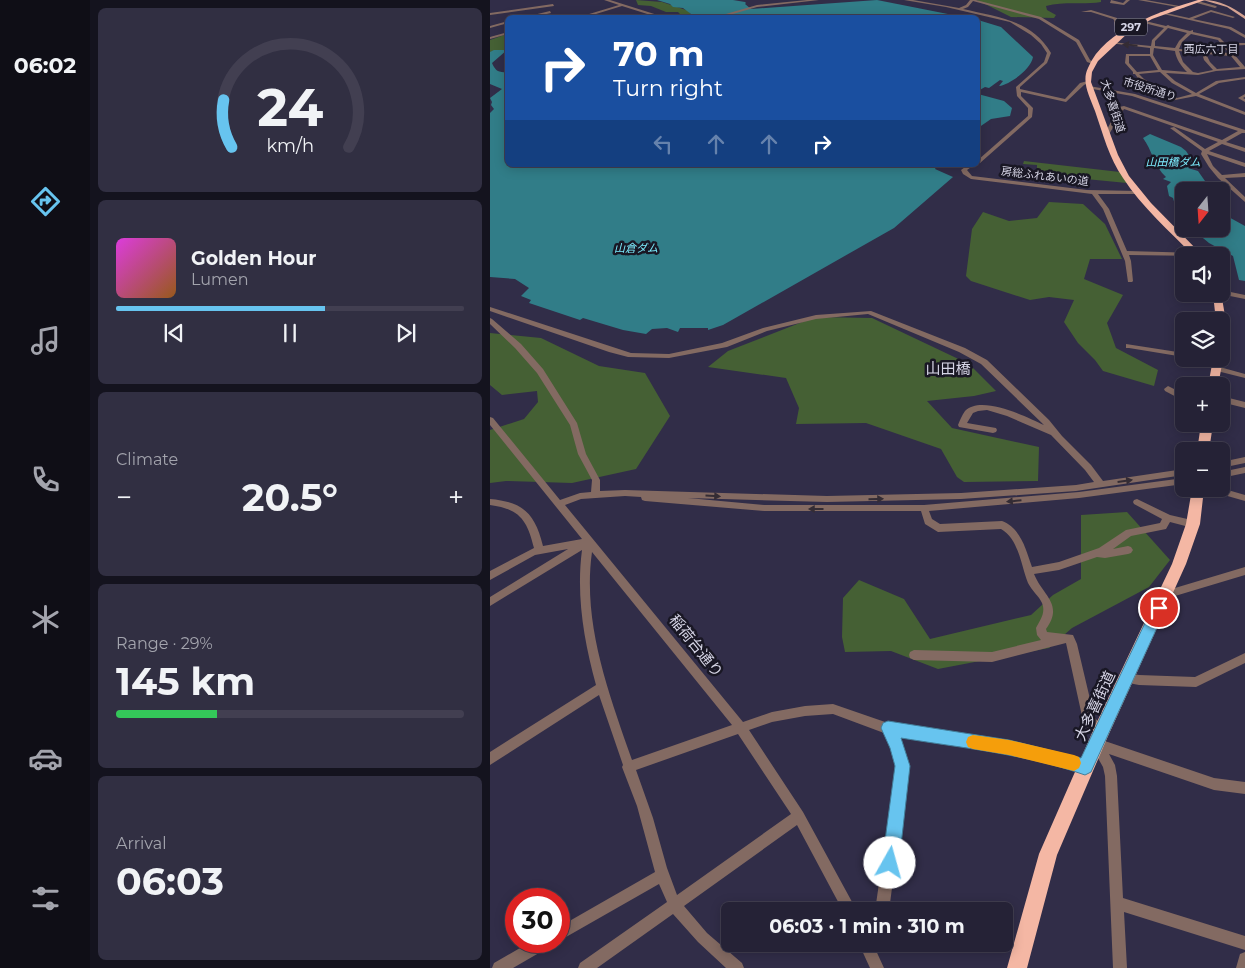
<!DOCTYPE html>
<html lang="en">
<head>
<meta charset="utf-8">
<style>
	:root { --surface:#252236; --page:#312f42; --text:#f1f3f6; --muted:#a3a4ad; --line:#423f51; --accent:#67c4ef }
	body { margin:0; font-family:Montserrat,"Noto Sans JP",sans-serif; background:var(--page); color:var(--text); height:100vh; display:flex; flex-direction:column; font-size:19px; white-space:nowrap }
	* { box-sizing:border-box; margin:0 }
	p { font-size:16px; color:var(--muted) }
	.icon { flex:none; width:28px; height:28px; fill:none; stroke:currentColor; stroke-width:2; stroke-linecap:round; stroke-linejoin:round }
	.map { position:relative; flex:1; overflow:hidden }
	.sheet { display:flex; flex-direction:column; gap:8px; padding:8px; background:#14131e; width:400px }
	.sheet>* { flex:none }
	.hud { position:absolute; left:15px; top:15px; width:475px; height:152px; border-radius:8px; box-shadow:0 2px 12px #0003,0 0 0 1px var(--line); background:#1a4fa0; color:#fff; overflow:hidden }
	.needle { width:32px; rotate:197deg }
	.tools { position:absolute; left:685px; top:182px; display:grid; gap:10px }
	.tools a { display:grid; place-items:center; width:55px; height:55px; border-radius:8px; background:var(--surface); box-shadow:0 2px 12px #0003,0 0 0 1px var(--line); font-size:25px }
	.speed { position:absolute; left:15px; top:888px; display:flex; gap:10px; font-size:25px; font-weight:700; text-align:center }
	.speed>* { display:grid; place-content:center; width:65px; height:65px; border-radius:50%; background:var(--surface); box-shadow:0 2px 12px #0003,0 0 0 1px var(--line); line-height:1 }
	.speed .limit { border:8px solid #d22; background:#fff; color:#111 }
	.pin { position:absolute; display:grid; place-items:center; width:42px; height:42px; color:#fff; margin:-21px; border:2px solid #fff; border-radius:50%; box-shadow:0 1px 5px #0007 }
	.me { position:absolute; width:55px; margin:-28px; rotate:7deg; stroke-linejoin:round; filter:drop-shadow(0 0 4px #0008) }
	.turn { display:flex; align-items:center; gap:18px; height:105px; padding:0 25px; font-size:22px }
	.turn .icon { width:65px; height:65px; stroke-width:2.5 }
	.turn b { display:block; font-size:35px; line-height:42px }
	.lanes { display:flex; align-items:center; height:48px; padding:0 25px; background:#0003; justify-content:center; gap:25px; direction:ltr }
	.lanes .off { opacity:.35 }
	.big { font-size:38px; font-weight:700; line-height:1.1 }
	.sheet .tile { flex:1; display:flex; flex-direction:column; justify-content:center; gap:8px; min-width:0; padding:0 18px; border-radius:8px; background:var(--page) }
	.sheet .dial { align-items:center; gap:0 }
	.dial svg { height:130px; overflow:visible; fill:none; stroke:var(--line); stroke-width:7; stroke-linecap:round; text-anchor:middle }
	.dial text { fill:var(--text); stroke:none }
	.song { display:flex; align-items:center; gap:15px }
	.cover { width:60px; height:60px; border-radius:8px; background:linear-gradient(135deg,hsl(300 70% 55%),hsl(30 70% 35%)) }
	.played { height:5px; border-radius:2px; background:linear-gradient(90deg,var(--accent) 60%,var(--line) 60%) }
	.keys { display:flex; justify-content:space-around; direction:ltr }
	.heat { display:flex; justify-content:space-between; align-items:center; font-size:28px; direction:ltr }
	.charge { height:8px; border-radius:4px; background:linear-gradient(90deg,#34c759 29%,var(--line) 0) }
	.trip { position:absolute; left:231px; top:902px; width:292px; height:50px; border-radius:8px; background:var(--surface); box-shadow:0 2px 12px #0003,0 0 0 1px var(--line); font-weight:700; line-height:50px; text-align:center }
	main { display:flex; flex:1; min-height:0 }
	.menu { display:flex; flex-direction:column; width:90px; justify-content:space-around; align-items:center; background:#0f0e16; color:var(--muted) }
	.menu .icon { width:35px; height:35px }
	.menu .current { color:var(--accent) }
	.menu b { font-size:22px; color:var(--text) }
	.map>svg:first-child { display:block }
</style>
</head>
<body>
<main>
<nav class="menu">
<b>06:02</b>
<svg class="icon current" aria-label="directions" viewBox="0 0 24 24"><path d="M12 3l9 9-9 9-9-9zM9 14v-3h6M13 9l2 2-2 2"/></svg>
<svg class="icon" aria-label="music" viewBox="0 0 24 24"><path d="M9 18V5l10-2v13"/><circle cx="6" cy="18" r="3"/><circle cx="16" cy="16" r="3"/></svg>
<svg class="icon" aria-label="phone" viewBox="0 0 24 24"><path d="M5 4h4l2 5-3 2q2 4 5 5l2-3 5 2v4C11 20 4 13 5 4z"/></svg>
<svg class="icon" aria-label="climate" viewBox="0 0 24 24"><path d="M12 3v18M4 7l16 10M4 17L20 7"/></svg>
<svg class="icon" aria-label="car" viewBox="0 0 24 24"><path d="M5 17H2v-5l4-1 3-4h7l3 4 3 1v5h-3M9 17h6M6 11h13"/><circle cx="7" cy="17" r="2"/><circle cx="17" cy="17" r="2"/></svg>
<svg class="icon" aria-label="filters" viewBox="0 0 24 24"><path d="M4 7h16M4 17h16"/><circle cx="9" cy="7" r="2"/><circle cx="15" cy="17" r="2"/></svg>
</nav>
<section class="sheet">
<div class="tile dial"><svg viewBox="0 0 100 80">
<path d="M14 69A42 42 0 1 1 86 69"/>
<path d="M14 69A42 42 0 0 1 9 40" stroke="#67c4ef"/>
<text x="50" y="56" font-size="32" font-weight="700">24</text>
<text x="50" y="72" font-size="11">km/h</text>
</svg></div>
<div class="tile">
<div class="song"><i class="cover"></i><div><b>Golden Hour</b><p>Lumen</p></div></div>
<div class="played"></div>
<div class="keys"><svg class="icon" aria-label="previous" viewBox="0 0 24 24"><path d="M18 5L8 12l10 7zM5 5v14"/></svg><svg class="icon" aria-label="pause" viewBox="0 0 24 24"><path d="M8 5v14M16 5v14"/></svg><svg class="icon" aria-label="next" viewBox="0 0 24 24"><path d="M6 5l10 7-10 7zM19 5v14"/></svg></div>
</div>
<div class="tile"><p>Climate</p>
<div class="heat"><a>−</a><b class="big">20.5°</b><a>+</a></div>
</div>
<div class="tile"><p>Range · 29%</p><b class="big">145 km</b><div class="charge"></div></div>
<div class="tile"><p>Arrival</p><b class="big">06:03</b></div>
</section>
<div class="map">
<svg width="755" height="968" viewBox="0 0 755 968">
	<rect width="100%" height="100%" fill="#312d48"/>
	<path fill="#456034" d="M146,0L172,2L199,11L202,17H193L188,12H176L161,6L148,5Z
		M487,0H611V2C593,5 574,1 556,6L557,10L566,15L564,18L521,17Z
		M17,34V50L0,52V40Z
		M534,161L630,172L637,183L575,177V173L547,170V165L533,164Z
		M559,202L593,204L615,224L632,259H600L594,279L633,295L617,323L626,348L668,370L664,386L613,371L605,360L588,343L574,322L584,300L559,297L540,300L481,281L476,276L482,229L493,212L519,221L547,218Z
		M325,317L382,318L479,364L506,391L484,396L437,401L462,428L549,447L548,481L474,482L467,477L451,449L376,423L306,424L309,408L296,378L218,367L238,351Z
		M0,333L51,338L109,366L155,373L180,416L146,469L82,483L16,481L0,483V430L34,419L48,402L47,391L12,395L0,385Z
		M637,512L680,560L659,587L582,628L559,648L448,669L401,651L355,652L352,637L353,598L369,580L414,599L440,639L541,615L563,595L591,579V515Z"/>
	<path fill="#317d88" d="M150,0H243L255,2L256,3L255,4L261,9L387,0L473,17H205L193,8L183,7L180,4L167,0Z
		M488,20L511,27L543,57C541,69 521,84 509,86L513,81L510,80L499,88L495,87L488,91Z
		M4,50H17L2,63C5,70 8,73 17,72L18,165H447L445,169L463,177L404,228L233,325L218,330V328H190L188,332L177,328L162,329L156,334L133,330L93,318L90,320L39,303L41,300L31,296L39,288L25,279L0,277V113L4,109L1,105L2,102L0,98L12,89L0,84V52Z
		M488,94L514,101L522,108L520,116L501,119L488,128Z
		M660,134L691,147L696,151L704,163L703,165L698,168L708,171L722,191H694V221H692C690,212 685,206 683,198L679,196L677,186L681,182L673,179L676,177C664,166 662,150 653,138Z
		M731,198L736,205L732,211L735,215L755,226V281L749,280L743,256L719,243L702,229H731Z"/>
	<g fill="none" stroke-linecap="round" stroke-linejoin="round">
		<path fill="#836a62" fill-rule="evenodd" d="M114,0H120L177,18H170L132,6L93,18H86L129,5Z
			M317,0H329L267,7L229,18H222L267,5Z
			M414,0H423L469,8L476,5L480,0H486L551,17L589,40L600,60L603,62V64L597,62L586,42L549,19L483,1L478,7L473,9C507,17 542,20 561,53L557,63L530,87V89L575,99L590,83L598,81L600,82L594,85L576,102L531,92V96L543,108L542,117L490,163H488V160L538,116V108L527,96L526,87L554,62L557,53L551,44L541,35L520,22L456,7Z
			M621,0L633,3L636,0H640L634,5L620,3Z
			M648,0H656L695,7L693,8Z
			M708,1L726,6L727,7L725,8L707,3Z
			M63,4L64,6L0,15V13Z
			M601,10L627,18L628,26L636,32L633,33L625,27L624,20L623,19L601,12H591Z
			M721,10L745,17L743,18L721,12L703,19L741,27L755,35V38L739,29L669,13L671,12L699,18Z
			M60,11L61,13L39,18H31Z
			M651,20L676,26L678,25L680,26L700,31L703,30V32L730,38L735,43H755V45L737,46L755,67V69L726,71L708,75L676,73L685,81L706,93L726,81L755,77V79L729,83L709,94L755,112V115L706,96L680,101V99H682L650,81L645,74H643V72L635,63L636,54H660V48L619,43L621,42L661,46L662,40L674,28L650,22ZM678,28L697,33L689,41L685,48L665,46V41ZM701,34L728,40L731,44L714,46L712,51L689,49L692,42ZM724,46H733L739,53L716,51L717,48ZM664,48L685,51C686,59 691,66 697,72L672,70L663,55ZM689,51L712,53L714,60L723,70L708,73L703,72L693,62ZM716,54L741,56L750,67L727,69L720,62ZM639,56H660L668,70L647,72L639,63ZM670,72L682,83L702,94L687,98L654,79L649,74Z
			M18,21V23L0,28V26Z
			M18,32V34L0,39V37Z
			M599,86L645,94L755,130V133H752L736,142L755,148V152L732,144L719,151L755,163V167L717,154L723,166L732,175L755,173V177L735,178L755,197V202L728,178L719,167L711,154L712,151L680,128L684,127L715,149L728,142L634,109L618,136L614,135L629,107L634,106L732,140L748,131L642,96L597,88Z
			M755,94V97L753,98L755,99V102L748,98Z
			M478,165H484L477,170L482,176L597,190L649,191V193L647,194H608L619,209L637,251L708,253L711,255L710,256L639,255L641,261L643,281L642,282H638L635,261L613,209L602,194L481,179L473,174L471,170Z
			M731,290L755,295V299L730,294H731Z
			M0,307L141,353L179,354L232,343L273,328L326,315L381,311L475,348L497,360L559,420L572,436L601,465L613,481L694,469V475L586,491L471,499L337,502L198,498L274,505H434L589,492L694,478V484L589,498L439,511L442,519L450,524L512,521C531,528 536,550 542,567L569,562L609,548L636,530L670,523L672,519L644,504L643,502L644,500L647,499L680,515L706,521L708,524L706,527L703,528L680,522L676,529L641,536L623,549L638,546L641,547L643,550L641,553L638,554L615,558L607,557L569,570L544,574C553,596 574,604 556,629L557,632L583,635L587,644L604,716C607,723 615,723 618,730L616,734L612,736L597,727L592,716L576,643L502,662L424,660L420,658L419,655L420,652L424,650L502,652L551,640L547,635L546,628C550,620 556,613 552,603C549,596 542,591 538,583C531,566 529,539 511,529L448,532L435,524L431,511H274L155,501L152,500L151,497L135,496L91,499L75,505L253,722L282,712L315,706L343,704L398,723L519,742L579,755L599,763L601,767L599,771L595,773L579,767L519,754L408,736L413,747L418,765L399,911H385L406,765L402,748L394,733L343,714L315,716L282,722L259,730L313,812L367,911H353L307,825L194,906L217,933L252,963L254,968H236L208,942L183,914L107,968H88L90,963L177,902L169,884L69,941V927L165,872L147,806L132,767L133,765L109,695L0,765V752L106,685C94,641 86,596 92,550L0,606V597L78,549L45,555L0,580V571L44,548C37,520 30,509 0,505V499C34,502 45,514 53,546L92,539L0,425V417L3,418L70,500L90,493L101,492L102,480L88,454L80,425L47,373L25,348L0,324V318L2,319L31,344L53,369L87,423L96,454L110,480V491L135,490L337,496L471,493L586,485L604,482L595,470L561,435L517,416L497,410L488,411L483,413L477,423L506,428L507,430L506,432L503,433L469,427L468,425C470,420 472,415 475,411C491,394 537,417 554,425L491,364L469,352L378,314L326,319L277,331L237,347L179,358L138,357L119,352L0,311ZM102,552L242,725L142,760C119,694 92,623 102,552ZM248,734L301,814L187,895L177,868L163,818L146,770Z
			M636,344L694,353V357L639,348H636Z
			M723,366H726L755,374V378L723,370L722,368Z
			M678,386L694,394V401L675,391L674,389Z
			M731,396L755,402V408L731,402Z
			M755,457V463L731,468V462Z
			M755,467V473L731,478V472Z
			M731,488L755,495V501L720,491L719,489Z
			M755,567V575L675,599L671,598L670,595L671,592L675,591Z
			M755,653V663L706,687L649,685L633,682L632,678L633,674L637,673L649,675L705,677Z
			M606,738L724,778L755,782V794L724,790L619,754L625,765L627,776L633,898L755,936V950L634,912L637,968H623L615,776L613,767L600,744L602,740Z
			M42,941H63L61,946L23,968H2L4,963Z
			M369,944H383L394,968H380Z
			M755,952V968H746L750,954Z"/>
		<path fill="#d4a291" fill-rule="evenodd" d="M713,0C730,0 742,7 755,16V19L737,7Z"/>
		<path fill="#f4b7a4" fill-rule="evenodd" d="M708,0H715L662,19L639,32L608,61L602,72L601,82L628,155L639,176L661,203L713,256H704C679,231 652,207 633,178C619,158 613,134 605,111C600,97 591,82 598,68C614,29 672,11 708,0Z
			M731,292L736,322L731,325V321H726L723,294H731Z
			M732,357L733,359L728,386H718L723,359H731Z
			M711,424H723L719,451H707Z
			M702,489H714L710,524L696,564L618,736L567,855L537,968H517L549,854L606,724L682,564L696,524Z"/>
	</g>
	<defs><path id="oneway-solid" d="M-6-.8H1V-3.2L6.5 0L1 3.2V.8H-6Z" transform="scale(1.25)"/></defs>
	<g fill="#342c34">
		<use href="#oneway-solid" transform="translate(640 45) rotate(-174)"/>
		<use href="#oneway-solid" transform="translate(635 481) rotate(-8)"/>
		<use href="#oneway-solid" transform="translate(223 496) rotate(3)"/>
		<use href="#oneway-solid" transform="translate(386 499) rotate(-1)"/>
		<use href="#oneway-solid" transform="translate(524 501) rotate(174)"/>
		<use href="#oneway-solid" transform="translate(326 509) rotate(180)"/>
	</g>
	<path fill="#67c4ef" stroke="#437f9b" d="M669,602L674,604L676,608L601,772L595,775C536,754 472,748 411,738L420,766L409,863L406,869L400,871L394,869L392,863L405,766L400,748L391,728L393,723L398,721L519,740L591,758L664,604Z"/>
	<path fill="#f59e0b" d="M483,735L519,740L584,755L589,757L591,763L589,768L584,771L519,755L483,749L478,747L476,742L478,737Z"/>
	<g text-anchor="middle" stroke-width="5" stroke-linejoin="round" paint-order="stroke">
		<rect fill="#191724" stroke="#9d9cac" stroke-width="1" x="625" y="18.5" width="32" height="17" rx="4"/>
		<g font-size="11" font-weight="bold" fill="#d6d5e6">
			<text x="641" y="31">297</text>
		</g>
		<g font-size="11" fill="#d6d5e6" stroke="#191724">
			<text x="721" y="53">西広六丁目</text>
		</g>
		<g font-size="11" fill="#d6d5e6" stroke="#191724">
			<text transform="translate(660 89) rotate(17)" y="4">市役所通り</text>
			<text transform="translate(623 106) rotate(72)" y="4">大多喜街道</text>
			<text transform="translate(555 176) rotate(7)" y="4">房総ふれあいの道</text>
		</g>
		<g font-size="11" font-style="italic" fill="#7deeff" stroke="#191724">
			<text x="683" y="166">山田橋ダム</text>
			<text x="146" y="252">山倉ダム</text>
		</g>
		<g font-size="15" fill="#d6d5e6" stroke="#191724">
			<text x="458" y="374">山田橋</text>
		</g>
		<g font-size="15" fill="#d6d5e6" stroke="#191724">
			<text transform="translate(206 646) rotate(51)" y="5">稲荷台通り</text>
			<text transform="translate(605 706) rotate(-65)" y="5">大多喜街道</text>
		</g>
	</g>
</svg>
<div class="tools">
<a><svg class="needle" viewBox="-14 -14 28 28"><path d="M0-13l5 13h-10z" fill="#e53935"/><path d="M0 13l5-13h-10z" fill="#a3a4ad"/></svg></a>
<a><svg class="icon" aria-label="sound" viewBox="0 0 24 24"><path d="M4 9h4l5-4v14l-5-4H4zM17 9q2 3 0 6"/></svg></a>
<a><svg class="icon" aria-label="layers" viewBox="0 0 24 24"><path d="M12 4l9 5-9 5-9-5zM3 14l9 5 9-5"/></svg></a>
<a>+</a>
<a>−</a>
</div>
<div class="speed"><div class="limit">30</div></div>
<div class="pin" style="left:669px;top:608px;background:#d93025"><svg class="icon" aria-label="arrive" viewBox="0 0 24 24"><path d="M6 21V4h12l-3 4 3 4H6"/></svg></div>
<svg class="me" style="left:400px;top:863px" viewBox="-20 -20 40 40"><circle r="19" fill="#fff"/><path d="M0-13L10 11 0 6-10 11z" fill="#67c4ef"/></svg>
<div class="trip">06:03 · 1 min · 310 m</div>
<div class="hud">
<div class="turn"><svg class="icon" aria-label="right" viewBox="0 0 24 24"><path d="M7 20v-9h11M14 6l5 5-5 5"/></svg><div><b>70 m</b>Turn right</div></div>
<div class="lanes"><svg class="icon off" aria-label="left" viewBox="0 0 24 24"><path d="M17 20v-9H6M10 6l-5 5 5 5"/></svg><svg class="icon off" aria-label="ahead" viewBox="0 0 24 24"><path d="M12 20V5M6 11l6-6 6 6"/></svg><svg class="icon off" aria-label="ahead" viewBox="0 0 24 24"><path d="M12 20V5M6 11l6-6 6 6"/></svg><svg class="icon" aria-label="right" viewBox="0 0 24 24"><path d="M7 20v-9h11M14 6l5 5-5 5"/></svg></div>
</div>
</div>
</main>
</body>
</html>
